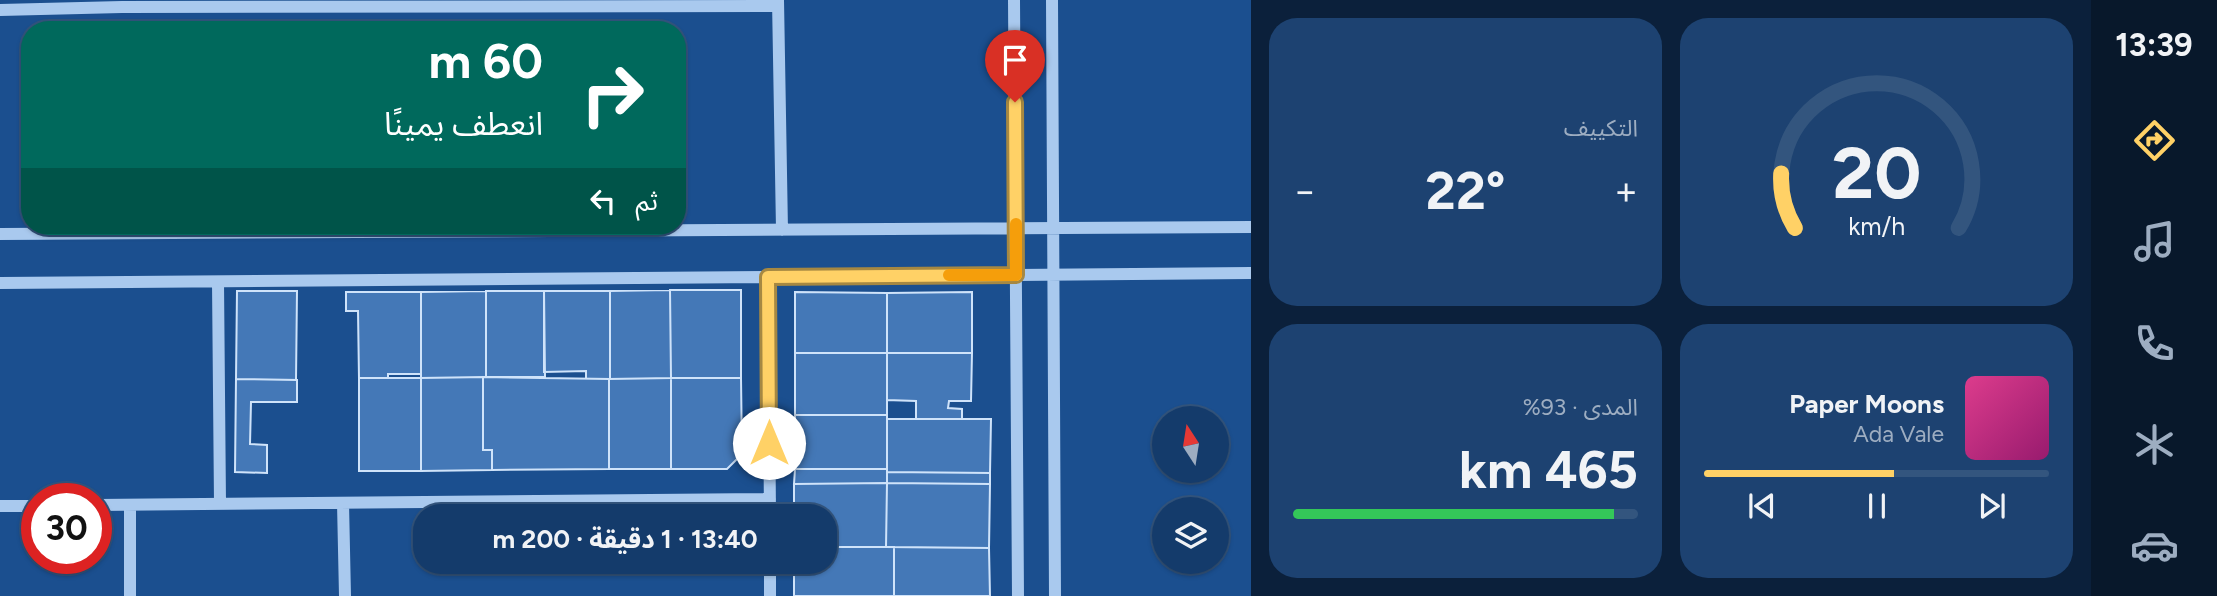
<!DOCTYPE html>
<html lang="ar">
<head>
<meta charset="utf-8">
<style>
	:root { --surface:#143b6b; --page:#1d4271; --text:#f1f3f6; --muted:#9dadc1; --line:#33557e; --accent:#ffd166 }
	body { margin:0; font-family:Figtree,"Noto Sans Arabic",sans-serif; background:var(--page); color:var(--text); direction:rtl; height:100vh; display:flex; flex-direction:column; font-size:26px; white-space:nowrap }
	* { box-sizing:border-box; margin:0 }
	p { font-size:23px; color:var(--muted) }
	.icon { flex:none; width:38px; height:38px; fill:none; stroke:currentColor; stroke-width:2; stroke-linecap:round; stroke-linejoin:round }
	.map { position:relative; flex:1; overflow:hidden; direction:ltr }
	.side { display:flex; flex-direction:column; gap:18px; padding:18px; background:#0b203b; width:840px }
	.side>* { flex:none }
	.hud { position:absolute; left:21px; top:21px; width:665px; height:214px; border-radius:28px; box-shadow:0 2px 5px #0004,0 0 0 2px var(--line); direction:rtl; background:#00695c; color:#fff; overflow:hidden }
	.needle { width:46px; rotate:348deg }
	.buttons { position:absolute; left:1152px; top:406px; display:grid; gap:14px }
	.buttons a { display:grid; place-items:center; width:77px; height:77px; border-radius:50%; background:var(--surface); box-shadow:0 2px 5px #0004,0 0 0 2px var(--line); font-size:35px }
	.speed { position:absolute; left:21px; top:483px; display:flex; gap:14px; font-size:35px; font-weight:700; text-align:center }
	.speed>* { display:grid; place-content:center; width:91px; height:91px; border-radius:50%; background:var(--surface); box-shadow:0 2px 5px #0004,0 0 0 2px var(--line); line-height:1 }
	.speed .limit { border:10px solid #d22; background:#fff; color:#111 }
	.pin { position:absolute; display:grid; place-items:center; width:60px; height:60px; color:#fff; margin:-72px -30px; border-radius:50% 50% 50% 0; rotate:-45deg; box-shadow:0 0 7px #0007 }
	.pin .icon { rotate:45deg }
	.me { position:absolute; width:77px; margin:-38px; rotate:0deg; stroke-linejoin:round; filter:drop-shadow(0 0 5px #0008) }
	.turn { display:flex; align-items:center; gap:24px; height:147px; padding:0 28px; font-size:32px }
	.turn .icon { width:91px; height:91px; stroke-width:2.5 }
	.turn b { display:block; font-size:49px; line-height:60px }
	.then { display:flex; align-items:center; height:66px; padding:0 28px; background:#0003; gap:14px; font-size:26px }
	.big { font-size:52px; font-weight:700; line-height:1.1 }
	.side .widget { flex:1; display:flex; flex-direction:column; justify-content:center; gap:10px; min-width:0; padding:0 24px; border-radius:28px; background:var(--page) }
	.side .dial { align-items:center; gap:0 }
	.dial svg { height:182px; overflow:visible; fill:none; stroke:var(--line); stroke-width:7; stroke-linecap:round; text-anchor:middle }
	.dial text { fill:var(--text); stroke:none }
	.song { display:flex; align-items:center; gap:21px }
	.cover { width:84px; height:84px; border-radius:10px; background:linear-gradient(135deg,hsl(330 70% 55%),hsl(320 70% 35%)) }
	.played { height:7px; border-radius:4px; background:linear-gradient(90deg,var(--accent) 55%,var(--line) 55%) }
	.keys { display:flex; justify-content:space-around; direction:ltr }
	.heat { display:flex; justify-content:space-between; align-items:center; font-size:38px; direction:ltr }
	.charge { height:10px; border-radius:5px; background:linear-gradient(90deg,#34c759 93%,var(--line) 0) }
	.side .tiles { flex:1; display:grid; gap:18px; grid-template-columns:repeat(2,1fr) }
	.trip { position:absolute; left:413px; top:504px; width:424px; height:70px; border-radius:28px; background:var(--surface); box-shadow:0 2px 5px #0004,0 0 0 2px var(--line); font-weight:700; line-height:70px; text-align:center; direction:rtl }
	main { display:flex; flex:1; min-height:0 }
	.dock { display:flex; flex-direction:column; width:126px; justify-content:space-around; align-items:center; background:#08182b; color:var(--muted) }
	.dock .icon { width:49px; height:49px }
	.dock .current { color:var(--accent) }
	.dock b { font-size:32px; color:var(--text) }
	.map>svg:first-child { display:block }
</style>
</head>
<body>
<main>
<nav class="dock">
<b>13:39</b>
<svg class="icon current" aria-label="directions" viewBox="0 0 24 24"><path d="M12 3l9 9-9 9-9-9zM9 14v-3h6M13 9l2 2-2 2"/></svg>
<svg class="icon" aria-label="music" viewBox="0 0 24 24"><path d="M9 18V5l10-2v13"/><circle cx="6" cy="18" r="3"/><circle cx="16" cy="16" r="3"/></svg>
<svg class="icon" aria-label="phone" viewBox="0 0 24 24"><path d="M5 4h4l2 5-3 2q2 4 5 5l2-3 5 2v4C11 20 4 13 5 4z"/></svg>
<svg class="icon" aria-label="climate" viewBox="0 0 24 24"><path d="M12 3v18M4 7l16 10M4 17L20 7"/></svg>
<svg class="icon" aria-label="car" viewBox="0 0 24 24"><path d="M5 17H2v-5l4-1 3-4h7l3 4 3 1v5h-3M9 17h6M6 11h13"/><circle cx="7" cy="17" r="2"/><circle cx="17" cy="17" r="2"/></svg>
</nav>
<section class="side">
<div class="tiles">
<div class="widget dial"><svg viewBox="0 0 100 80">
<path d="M14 69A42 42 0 1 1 86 69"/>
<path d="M14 69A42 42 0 0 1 8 45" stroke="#ffd166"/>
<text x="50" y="56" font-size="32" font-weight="700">20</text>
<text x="50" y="72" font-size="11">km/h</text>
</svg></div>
<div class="widget"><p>التكييف</p>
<div class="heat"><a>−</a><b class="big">22°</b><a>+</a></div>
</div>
<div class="widget">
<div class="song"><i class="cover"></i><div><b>Paper Moons</b><p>Ada Vale</p></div></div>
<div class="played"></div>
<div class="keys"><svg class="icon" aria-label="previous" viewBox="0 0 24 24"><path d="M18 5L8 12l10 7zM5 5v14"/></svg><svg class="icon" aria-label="pause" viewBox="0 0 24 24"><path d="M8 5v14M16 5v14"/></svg><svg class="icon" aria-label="next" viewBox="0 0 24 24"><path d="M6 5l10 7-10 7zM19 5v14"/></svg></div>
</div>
<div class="widget"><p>المدى · 93%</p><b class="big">465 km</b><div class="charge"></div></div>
</div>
</section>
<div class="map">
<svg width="1251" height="596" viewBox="0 0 1251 596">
	<rect width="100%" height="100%" fill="#1b4f8f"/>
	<path fill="#4478b7" stroke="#cfe3fa" stroke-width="2" d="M670,290L671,378L610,379V291Z
		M670,290H741V378H671Z
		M237,291H297L296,380L236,379Z
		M486,291V377L421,378V292Z
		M486,291H544L545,377H486Z
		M544,291H610V379H586V371L544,372Z
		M346,292H421V374H388V378H359L358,311H346Z
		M795,292L887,293V353H795Z
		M972,292V353H887V293Z
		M795,353H887V415H795Z
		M887,353H972L971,401H949L948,408L962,409V419H916V401L887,400Z
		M483,377V450H492V470L421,471V378Z
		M483,377L609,379V469L492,470V450H483Z
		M359,378H421V471H359Z
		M671,378V469H609V379Z
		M671,378H741L742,454L727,469H671Z
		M236,379L297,380V402H251L250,444L267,445V473L235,472Z
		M795,415H887V469H795Z
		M887,419H991L990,473L887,472Z
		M795,469H887V483L794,484Z
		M887,472L990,473V484L887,483Z
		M887,483L990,484L989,548L886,547Z
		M887,483L886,547H824V516H794V484Z
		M824,547H894V596H794V562H824Z
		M894,547L989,548L990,596H894Z"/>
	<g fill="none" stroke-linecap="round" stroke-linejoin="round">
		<path stroke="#a9c9ee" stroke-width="12" d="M778,0L782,230
			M1014,0L1018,596
			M1052,0L1055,596
			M0,10L122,7L778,6
			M0,234L1251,227
			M768,277L770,516
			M218,282L220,504
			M0,283L1251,273
			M343,503L345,596
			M96,505L770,499
			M0,506H37
			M770,562V596
			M130,596V505"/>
	</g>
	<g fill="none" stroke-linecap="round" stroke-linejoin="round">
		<defs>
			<path id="route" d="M769,443L768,277L1016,275L1015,102"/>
		</defs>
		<use href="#route" stroke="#a68842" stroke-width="18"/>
		<use href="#route" stroke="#ffd166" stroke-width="12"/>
		<path stroke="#f59e0b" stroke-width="12" d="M949,275H1016V224"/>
	</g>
</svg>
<div class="buttons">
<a><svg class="needle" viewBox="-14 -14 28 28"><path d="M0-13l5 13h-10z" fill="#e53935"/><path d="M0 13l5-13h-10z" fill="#9dadc1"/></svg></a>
<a><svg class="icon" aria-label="layers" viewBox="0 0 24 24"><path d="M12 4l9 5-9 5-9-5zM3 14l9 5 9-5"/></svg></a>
</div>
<div class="speed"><div class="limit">30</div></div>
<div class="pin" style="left:1015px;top:102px;background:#d93025"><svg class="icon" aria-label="arrive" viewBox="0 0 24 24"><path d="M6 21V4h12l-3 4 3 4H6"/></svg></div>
<svg class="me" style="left:769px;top:443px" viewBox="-20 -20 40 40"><circle r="19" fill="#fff"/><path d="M0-13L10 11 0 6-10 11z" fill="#ffd166"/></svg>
<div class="trip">13:40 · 1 دقيقة · 200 m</div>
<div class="hud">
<div class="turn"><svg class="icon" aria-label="right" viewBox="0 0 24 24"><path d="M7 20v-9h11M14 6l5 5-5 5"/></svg><div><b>60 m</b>انعطف يمينًا</div></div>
<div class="then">ثم<svg class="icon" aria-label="left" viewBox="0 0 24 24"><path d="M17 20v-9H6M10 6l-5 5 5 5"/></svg></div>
</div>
</div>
</main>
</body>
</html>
